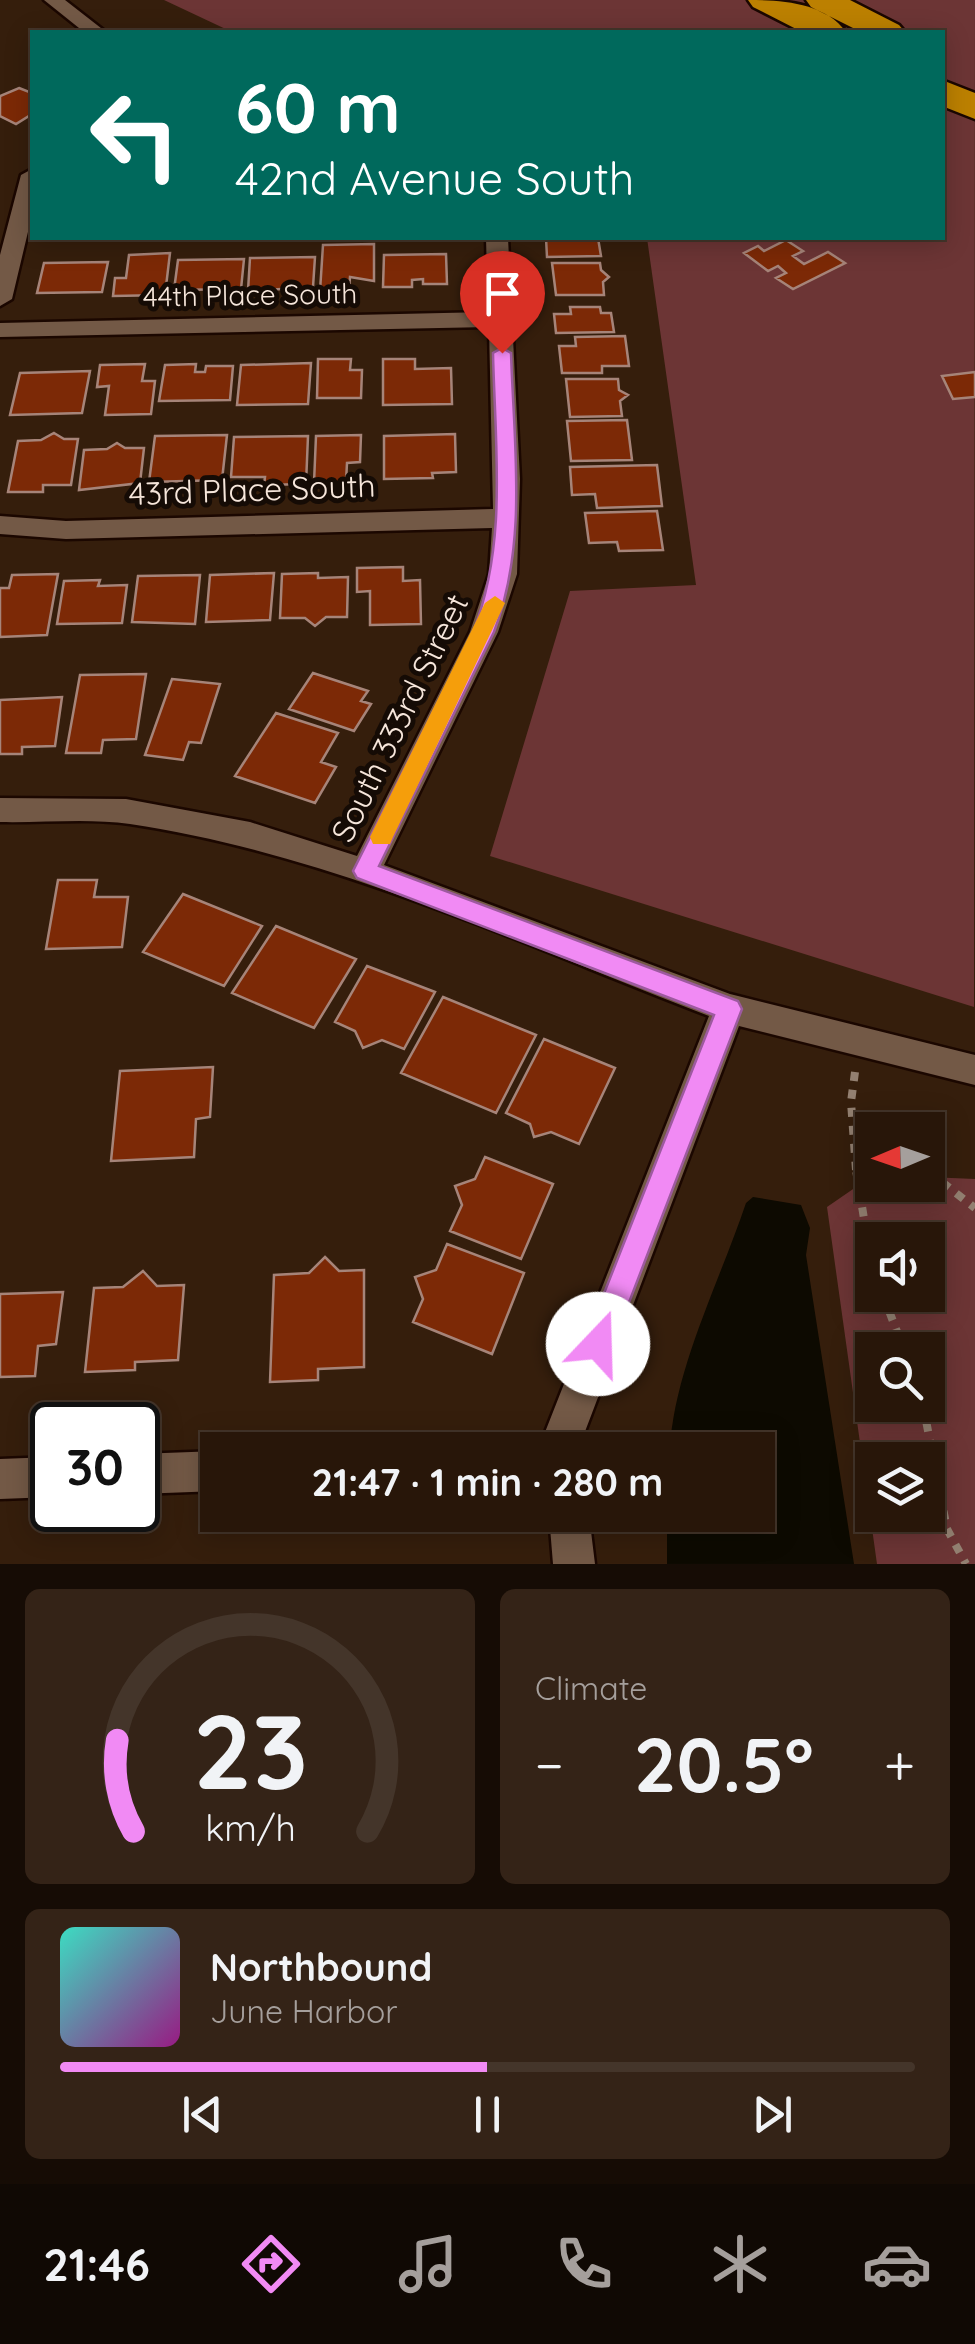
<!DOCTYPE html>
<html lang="en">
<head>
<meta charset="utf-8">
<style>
	:root { --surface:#281609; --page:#342317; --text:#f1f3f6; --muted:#a59f9c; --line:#44352a; --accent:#f18af4 }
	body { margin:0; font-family:Quicksand,sans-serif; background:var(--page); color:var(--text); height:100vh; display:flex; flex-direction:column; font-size:38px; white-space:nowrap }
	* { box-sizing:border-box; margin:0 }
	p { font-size:32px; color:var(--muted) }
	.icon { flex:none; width:55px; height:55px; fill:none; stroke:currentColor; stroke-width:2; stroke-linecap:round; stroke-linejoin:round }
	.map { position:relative; height:1564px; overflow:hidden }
	.drawer { display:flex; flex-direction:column; gap:25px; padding:25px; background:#160c05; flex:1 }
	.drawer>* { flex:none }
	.top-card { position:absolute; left:30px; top:30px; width:915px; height:210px; border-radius:0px; box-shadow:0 5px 25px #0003,0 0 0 2px var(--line); background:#00695c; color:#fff; overflow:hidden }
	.needle { width:65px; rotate:268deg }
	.buttons { position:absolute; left:855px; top:1112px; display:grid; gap:20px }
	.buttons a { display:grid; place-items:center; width:90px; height:90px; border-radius:0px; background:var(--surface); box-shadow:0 5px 25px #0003,0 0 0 2px var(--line); font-size:50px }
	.speed { position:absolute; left:30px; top:1402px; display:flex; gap:20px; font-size:50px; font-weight:700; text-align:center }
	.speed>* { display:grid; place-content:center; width:130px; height:130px; border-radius:50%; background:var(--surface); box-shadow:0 5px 25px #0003,0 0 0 2px var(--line); line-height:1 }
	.speed .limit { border:5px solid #111; border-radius:15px; background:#fff; color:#111 }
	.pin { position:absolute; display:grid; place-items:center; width:85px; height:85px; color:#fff; margin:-102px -42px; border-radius:50% 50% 50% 0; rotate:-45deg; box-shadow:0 0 10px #0007 }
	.pin .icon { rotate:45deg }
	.me { position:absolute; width:110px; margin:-55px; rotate:21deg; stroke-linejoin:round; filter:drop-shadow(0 0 8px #0008) }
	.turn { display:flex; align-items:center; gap:35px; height:210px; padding:0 40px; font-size:45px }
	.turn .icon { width:130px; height:130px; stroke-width:2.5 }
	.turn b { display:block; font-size:70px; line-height:85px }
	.big { font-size:75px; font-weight:700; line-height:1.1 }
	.drawer .widget { flex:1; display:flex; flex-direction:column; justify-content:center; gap:15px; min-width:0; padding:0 35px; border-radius:15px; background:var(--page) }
	.drawer .dial { align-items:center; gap:0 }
	.dial svg { height:260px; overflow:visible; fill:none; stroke:var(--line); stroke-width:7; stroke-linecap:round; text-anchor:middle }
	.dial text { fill:var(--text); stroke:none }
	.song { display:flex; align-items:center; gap:30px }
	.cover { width:120px; height:120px; border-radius:15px; background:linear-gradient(135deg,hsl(170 70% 55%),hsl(310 70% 35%)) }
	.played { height:10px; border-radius:5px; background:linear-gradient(90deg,var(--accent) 50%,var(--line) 50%) }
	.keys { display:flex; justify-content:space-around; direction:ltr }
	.heat { display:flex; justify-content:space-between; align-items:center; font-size:55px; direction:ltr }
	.drawer .tiles { flex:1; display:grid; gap:25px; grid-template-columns:1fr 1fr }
	.widget:last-child { grid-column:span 2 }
	.trip { position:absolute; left:200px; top:1432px; width:575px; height:100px; border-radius:0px; background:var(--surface); box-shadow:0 5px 25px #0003,0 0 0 2px var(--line); font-weight:700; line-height:100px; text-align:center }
	.tab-bar { display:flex; height:160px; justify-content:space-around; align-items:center; background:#100904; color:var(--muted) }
	.tab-bar .icon { width:70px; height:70px }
	.tab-bar .on { color:var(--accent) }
	.tab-bar b { font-size:45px; color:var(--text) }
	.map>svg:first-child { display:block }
</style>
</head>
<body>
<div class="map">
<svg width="975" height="1564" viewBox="0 0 975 1564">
	<rect width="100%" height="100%" fill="#351e0c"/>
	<path fill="#6c3535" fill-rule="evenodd" d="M164,0H975L974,1007L490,856L570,591L696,585L647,238H942V32H232Z
		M872,1176V1185H928V1177L975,1179V1564H877L827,1207ZM872,1240H928V1295H872ZM872,1350H928V1405H872ZM872,1460H928V1515H872Z"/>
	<path fill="#0d0a01" d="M753,1197L801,1205L810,1228L806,1255L854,1564H667V1515H758V1450H670C673,1372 721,1278 746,1203Z"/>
	<path fill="#7c2906" stroke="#a68479" stroke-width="2.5" d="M19,88L32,93V114L16,124L0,116V96Z
		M546,238H598L601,256L547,257Z
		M786,240L803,251L793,256L804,264L828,252L845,263L793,289L776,278L786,273L778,266L768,271L744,253L758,246L764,251Z
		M374,244V281L350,277L349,290L320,291L323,245Z
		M170,253L165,295L113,296L115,278H126L129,255Z
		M446,254L447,284H423V279L412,280V287H383L384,255Z
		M315,257L313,287L248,291L250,258Z
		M244,259L241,289L174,290L178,260Z
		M108,262L102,292L37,293L44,263Z
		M552,263H600L601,270L609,277L603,282L604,295H556Z
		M570,307H600L601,313H611L614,332L556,333L554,314H571Z
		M625,336L629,366H602V373H562L559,346H576L575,337Z
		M318,359H351L350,370H362L361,398H317Z
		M383,359H415V369L451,368L452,404L383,405Z
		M311,363L308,404L237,405L241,365Z
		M145,364L142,381H155L151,414L105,415L109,386L97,387L100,365Z
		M196,364L195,372H205L206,366H233L230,400L159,401L165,365Z
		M90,371L82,413L10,415L20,373Z
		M975,372V397L953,399L942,376Z
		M566,379H618L619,390L628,395L620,401L622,416L570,417Z
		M627,420L632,460L571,461L567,421Z
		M54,433L64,439H78L71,485H43V492H8L18,441L41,440Z
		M455,434L456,472L432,473L433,478L384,479V436Z
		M227,435L222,480L149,482L155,436Z
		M361,435L360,462L347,463L346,482L314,483L316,436Z
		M308,436L306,484L264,485L265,477H231L234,437Z
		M117,443L125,448H144L140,483L79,490L84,450L107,449Z
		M657,465L662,506L597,508L595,494L572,495L570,467Z
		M657,511L663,550L619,551L617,542L589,543L585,513Z
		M403,567V581L420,580L421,624L370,625V591L357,592V568Z
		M274,573L270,620L206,622L210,575Z
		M318,573V578L348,577L347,617H326L315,626L305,618H280L282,574Z
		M58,574L47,635L0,637V588H9L12,575Z
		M200,575L195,624L132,622L138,576Z
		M100,580L98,586L127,585L122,623L57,624L64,581Z
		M313,673L368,691L361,701L371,704L354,731L289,709Z
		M146,674L136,739L103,740L101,753H66L80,675Z
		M172,679L220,684L201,743L189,742L183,760L145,755Z
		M62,697L55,746L22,747V754H0V700Z
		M276,713L338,733L321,762L336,767L315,803L235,776Z
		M58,880H97L94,897H128L122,947L46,949Z
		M183,894L262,926L224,986L143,952Z
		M276,926L356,959L314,1028L232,993Z
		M367,966L435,992L404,1049L382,1040L363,1048L355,1031L335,1022Z
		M443,997L536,1035L496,1113L401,1073Z
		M544,1039L615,1068L579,1144L551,1132L534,1137L530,1124L506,1113Z
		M213,1067L210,1117L196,1119L194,1157L111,1161L120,1071Z
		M485,1157L553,1184L521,1259L450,1231L462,1205L455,1186L475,1179Z
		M447,1244L524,1273L492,1354L413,1322L423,1299L415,1277L436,1270Z
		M325,1257L339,1271L364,1270V1367L318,1369V1380L270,1382L274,1275L309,1273Z
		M143,1271L157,1286L184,1285L178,1360L135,1362V1370L85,1372L94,1288L123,1287Z
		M63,1292L56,1344L38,1346L35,1376L0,1377V1294Z"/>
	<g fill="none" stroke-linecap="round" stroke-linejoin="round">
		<defs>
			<path id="street" d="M44,0H65L106,32H84Z
				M32,169V215L12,299L0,306V255L21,175Z
				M486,238H508L520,479L517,574L498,632L384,865L730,994L975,1055V1085L739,1026L578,1450H538L709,1016C521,944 331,854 130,824C88,818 42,823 0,822V798L126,799L250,822L357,856L470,632L489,574L492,528L66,539L0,534V516L66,521L493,509L489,327L0,337V323L488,312Z
				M218,1451V1491L138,1494V1454Z
				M52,1457V1497L0,1499V1459Z
				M549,1515H589L595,1564H553Z"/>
			<path id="highway" d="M748,0C780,0 825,2 846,32H802L753,7Z
				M806,0H850L899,25L905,32H861L811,7Z
				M942,80L975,93V119L942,106Z"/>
		</defs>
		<use href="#street" stroke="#1b0700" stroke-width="5"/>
		<use href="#highway" stroke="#1b0700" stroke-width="5"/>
		<path stroke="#938071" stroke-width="8" stroke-dasharray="9 9" stroke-linecap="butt" d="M855,1072L851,1102L856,1170
			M872,1171L856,1170L872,1267
			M928,1171L975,1208
			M883,1295L904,1350
			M923,1405L947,1529L966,1564"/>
		<use href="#street" fill="#735946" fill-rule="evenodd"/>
		<use href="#highway" fill="#bc8001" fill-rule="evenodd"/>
	</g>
	<path fill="#f18af4" stroke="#9d5a9f" stroke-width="2.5" d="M502,348L511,353C514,447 528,543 494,632L379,866L738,1001L742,1009L613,1344L608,1354L598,1358L588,1354L584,1344L714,1015L357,878L353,871L473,632C508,543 495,447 493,353Z"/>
	<path fill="#f59e0b" d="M495,596L505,603L393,837L390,844H373L370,837L485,603Z"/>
	<g text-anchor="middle" stroke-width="10" stroke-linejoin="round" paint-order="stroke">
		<g font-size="28" fill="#f6e6db" stroke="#150b05">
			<text transform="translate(250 295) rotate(-1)" y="10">44th Place South</text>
		</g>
		<g font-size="32" fill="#f6e6db" stroke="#150b05">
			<text transform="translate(252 490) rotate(-2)" y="11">43rd Place South</text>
			<text transform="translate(400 718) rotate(-64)" y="11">South 333rd Street</text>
		</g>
	</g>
</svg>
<div class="buttons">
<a><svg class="needle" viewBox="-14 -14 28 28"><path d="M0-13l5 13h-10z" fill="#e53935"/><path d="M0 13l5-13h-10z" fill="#a59f9c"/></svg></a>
<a><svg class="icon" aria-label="sound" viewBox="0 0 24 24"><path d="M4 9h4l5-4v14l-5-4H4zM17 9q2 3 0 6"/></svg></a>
<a><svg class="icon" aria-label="search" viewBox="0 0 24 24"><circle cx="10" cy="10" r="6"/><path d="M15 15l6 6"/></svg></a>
<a><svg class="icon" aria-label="layers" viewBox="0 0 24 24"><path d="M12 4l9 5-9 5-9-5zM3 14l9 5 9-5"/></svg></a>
</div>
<div class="speed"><div class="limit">30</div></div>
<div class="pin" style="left:502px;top:353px;background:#d93025"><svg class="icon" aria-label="arrive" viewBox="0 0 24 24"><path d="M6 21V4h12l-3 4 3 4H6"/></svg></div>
<svg class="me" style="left:598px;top:1344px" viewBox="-20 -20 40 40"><circle r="19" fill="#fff"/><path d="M0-13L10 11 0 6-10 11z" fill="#f18af4"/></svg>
<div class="trip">21:47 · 1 min · 280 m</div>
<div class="top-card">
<div class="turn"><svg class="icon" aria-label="left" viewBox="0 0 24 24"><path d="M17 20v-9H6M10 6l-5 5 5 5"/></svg><div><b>60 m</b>42nd Avenue South</div></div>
</div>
</div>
<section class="drawer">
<div class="tiles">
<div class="widget dial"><svg viewBox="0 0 100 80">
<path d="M14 69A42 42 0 1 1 86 69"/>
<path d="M14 69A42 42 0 0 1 9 41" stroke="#f18af4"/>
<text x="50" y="56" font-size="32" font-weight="700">23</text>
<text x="50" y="72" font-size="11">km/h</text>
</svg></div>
<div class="widget"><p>Climate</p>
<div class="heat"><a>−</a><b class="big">20.5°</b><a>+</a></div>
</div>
<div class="widget">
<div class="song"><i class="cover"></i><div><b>Northbound</b><p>June Harbor</p></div></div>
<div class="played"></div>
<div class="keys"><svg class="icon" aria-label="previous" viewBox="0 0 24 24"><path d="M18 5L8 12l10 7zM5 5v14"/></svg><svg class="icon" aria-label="pause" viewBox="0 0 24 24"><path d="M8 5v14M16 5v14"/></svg><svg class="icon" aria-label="next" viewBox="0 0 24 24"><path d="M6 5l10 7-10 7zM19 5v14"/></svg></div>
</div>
</div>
</section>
<nav class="tab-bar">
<b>21:46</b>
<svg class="icon on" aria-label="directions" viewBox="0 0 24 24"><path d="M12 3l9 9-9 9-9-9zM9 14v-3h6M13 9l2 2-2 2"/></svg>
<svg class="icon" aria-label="music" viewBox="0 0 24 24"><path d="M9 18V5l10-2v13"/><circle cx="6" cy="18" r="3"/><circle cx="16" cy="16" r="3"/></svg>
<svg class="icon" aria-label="phone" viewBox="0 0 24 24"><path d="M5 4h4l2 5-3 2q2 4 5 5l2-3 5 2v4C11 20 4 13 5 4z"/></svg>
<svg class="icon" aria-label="climate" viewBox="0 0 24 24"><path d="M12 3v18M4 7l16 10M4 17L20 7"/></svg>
<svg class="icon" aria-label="car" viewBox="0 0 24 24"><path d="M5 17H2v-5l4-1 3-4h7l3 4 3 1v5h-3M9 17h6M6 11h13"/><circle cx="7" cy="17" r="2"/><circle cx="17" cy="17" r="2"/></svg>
</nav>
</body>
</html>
